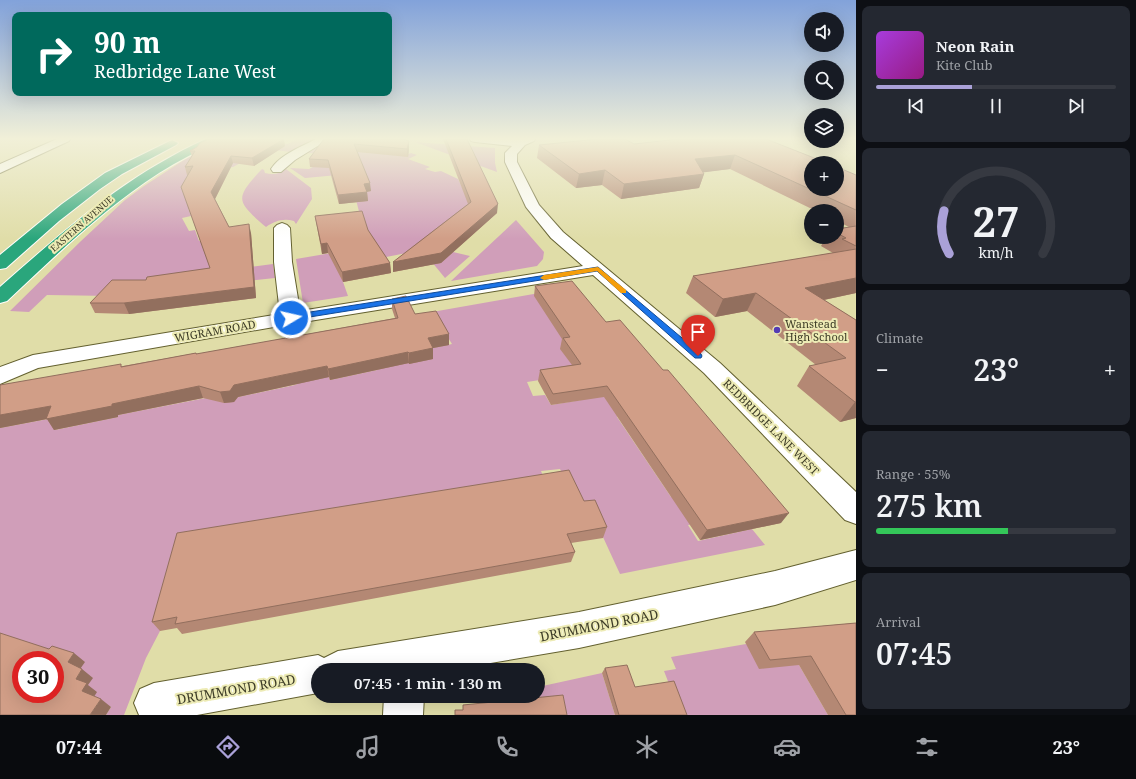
<!DOCTYPE html>
<html lang="en">
<head>
<meta charset="utf-8">
<style>
	:root { --surface:#171b24; --page:#242831; --text:#f1f3f6; --muted:#9ea1a6; --line:#363941; --accent:#aaa1d8 }
	body { margin:0; font-family:"Noto Serif",serif; background:var(--page); color:var(--text); height:100vh; display:flex; flex-direction:column; font-size:15px; white-space:nowrap }
	* { box-sizing:border-box; margin:0 }
	p { font-size:13px; color:var(--muted) }
	.icon { flex:none; width:22px; height:22px; fill:none; stroke:currentColor; stroke-width:2; stroke-linecap:round; stroke-linejoin:round }
	.map { position:relative; flex:1; overflow:hidden }
	.drawer { display:flex; flex-direction:column; gap:6px; padding:6px; background:#0d0f14; width:280px }
	.drawer>* { flex:none }
	.top-card { position:absolute; left:12px; top:12px; width:380px; height:84px; border-radius:8px; box-shadow:0 4px 16px #0002; background:#00695c; color:#fff; overflow:hidden }
	.fabs { position:absolute; left:804px; top:12px; display:grid; gap:8px }
	.fabs a { display:grid; place-items:center; width:40px; height:40px; border-radius:50%; background:var(--surface); box-shadow:0 4px 16px #0002; font-size:20px }
	.speed { position:absolute; left:12px; top:651px; display:flex; gap:8px; font-size:20px; font-weight:700; text-align:center }
	.speed>* { display:grid; place-content:center; width:52px; height:52px; border-radius:50%; background:var(--surface); box-shadow:0 4px 16px #0002; line-height:1 }
	.speed .limit { border:6px solid #d22; background:#fff; color:#111 }
	.pin { position:absolute; display:grid; place-items:center; width:34px; height:34px; color:#fff; margin:-41px -17px; border-radius:50% 50% 50% 0; rotate:-45deg; box-shadow:0 0 4px #0007 }
	.pin .icon { rotate:45deg }
	.me { position:absolute; width:44px; margin:-22px; rotate:81deg; stroke-linejoin:round; filter:drop-shadow(0 0 3px #0008) }
	.turn { display:flex; align-items:center; gap:14px; height:84px; padding:0 16px; font-size:18px }
	.turn .icon { width:52px; height:52px; stroke-width:2.5 }
	.turn b { display:block; font-size:28px; line-height:34px }
	.big { font-size:30px; font-weight:600; line-height:1.1 }
	.drawer .card { flex:1; display:flex; flex-direction:column; justify-content:center; gap:6px; min-width:0; padding:0 14px; border-radius:8px; background:var(--page) }
	.drawer .dial { align-items:center; gap:0 }
	.dial svg { height:104px; overflow:visible; fill:none; stroke:var(--line); stroke-width:7; stroke-linecap:round; text-anchor:middle }
	.dial text { fill:var(--text); stroke:none }
	.song { display:flex; align-items:center; gap:12px }
	.cover { width:48px; height:48px; border-radius:6px; background:linear-gradient(135deg,hsl(280 70% 55%),hsl(310 70% 35%)) }
	.played { height:4px; border-radius:2px; background:linear-gradient(90deg,var(--accent) 40%,var(--line) 40%) }
	.keys { display:flex; justify-content:space-around; direction:ltr }
	.heat { display:flex; justify-content:space-between; align-items:center; font-size:22px; direction:ltr }
	.charge { height:6px; border-radius:3px; background:linear-gradient(90deg,#34c759 55%,var(--line) 0) }
	.trip { position:absolute; left:311px; top:663px; width:234px; height:40px; border-radius:20px; background:var(--surface); box-shadow:0 4px 16px #0002; font-weight:600; line-height:40px; text-align:center }
	.tab-bar { display:flex; height:64px; justify-content:space-around; align-items:center; background:#090b0e; color:var(--muted) }
	.tab-bar .icon { width:28px; height:28px }
	.tab-bar .active { color:var(--accent) }
	.tab-bar b { font-size:18px; color:var(--text) }
	main { display:flex; flex:1; min-height:0 }
	.map>svg:first-child { display:block }
</style>
</head>
<body>
<main>
<div class="map">
<svg width="856" height="715" viewBox="0 0 856 715">
	<rect width="100%" height="100%" fill="#e0dda8"/>
	<path fill="#d09eb9" d="M296,139H315L291,152L266,149L233,167L188,174H196L188,208L191,216L182,218L189,231L195,230L199,241L214,239L241,268L273,264L275,278L111,296L47,295L29,312L10,311L81,241L125,200L144,186L184,160L199,152L270,143L288,144Z
		M327,142L384,154L403,156L411,153L417,155L408,159L430,167L425,169L435,172L441,171L458,179L472,207L453,252L470,256L445,278L422,250L381,258L336,262L348,296L303,303L296,259L349,250L317,225L315,218L360,215L349,174L305,178L290,168L309,169L338,154L307,153Z
		M415,142L495,148V163L497,172Z
		M262,169L264,170L265,173C273,175 280,174 286,169L311,188L312,199L296,224L294,221C283,218 275,221 266,227C236,201 234,199 262,169Z
		M516,220L544,252L543,259L537,266L451,281Z
		M562,289L573,332L578,374L527,382L533,396L545,395L551,405L581,400L618,388L617,417L671,497L694,492L714,520L688,525L698,541L752,529L765,545L620,574L591,511L581,512L560,469L541,471L547,486L183,543L160,631L146,658L124,715H106L111,707L92,700L86,688L92,678L55,660H21L0,639V428L59,417L55,430L118,417V415L216,396L233,402L238,397L295,385L327,369L330,380L377,370L428,349L452,344L432,312Z
		M746,644L799,665L828,715H681L664,671L676,669L671,657Z
		M602,673L615,715H561L513,708L511,696H538V687Z"/>
	<g fill="none" stroke-linecap="round" stroke-linejoin="round">
		<path fill="#8987c5" fill-rule="evenodd" d="M852,139H856V140H852Z"/>
		<defs>
			<path id="street" d="M57,139H70L69,141L0,173V164Z
				M316,139H329L295,160L281,172H273L271,169C281,154 301,147 316,139Z
				M470,139H535L534,141L525,145L517,154V162L539,205L563,232L720,363L856,492V524L845,520L704,373L593,275L291,324L38,368L0,384V367L33,355L280,314L274,262V228L277,225L282,223L287,225L290,228L292,262L300,311L583,266L551,238L526,207L505,162V153L512,146L475,142L471,141Z
				M856,550V580L775,605L579,648L449,670H318V693L197,715H139L134,703L140,689L154,683L318,655L324,658L338,651L579,612L775,571Z
				M384,696H424L423,715H383Z"/>
			<path id="highway" d="M206,139H219L218,141C198,151 178,161 159,173C103,209 55,256 7,301L0,303V287C66,229 125,176 206,139Z
				M172,140L178,143L176,145L122,174L100,189L59,221L6,268L0,269V255L62,204L105,173Z"/>
		</defs>
		<use href="#street" stroke="#63602f" stroke-width="2"/>
		<use href="#highway" stroke="#fff" stroke-width="2"/>
		<use href="#street" fill="#fff" fill-rule="evenodd"/>
		<use href="#highway" fill="#2aa67c" fill-rule="evenodd"/>
	</g>
	<path fill="#b48874" d="M324,139L409,148L408,157L357,152L371,191L367,192L368,201L339,204L329,168L310,167L309,159Z
		M443,139H467L497,213L441,263L393,272V262L468,204Z
		M679,139L856,175V293L824,300L856,320V418L840,422L797,386L809,366L816,365L747,311L715,317L686,293L693,276L833,253L821,246L826,237H837V229L849,227L837,221V211H816L730,169L703,172L704,174L699,188L621,199L602,185L576,188L537,158L539,145L634,144Z
		M285,146L254,166L233,163L215,199L229,227L251,233L256,298L129,314L95,313L90,303L146,280L210,268L181,187L188,175H187L185,167L192,156L190,151Z
		M315,216L368,230L390,263L391,273L343,282L328,253L322,254Z
		M535,286L606,322L781,523L700,540L604,397L551,405L538,381L540,370L572,365L560,349L562,339L534,296Z
		M392,299L415,314L449,345L433,348V359L409,364V363L330,380L329,377L238,397L234,402L224,403L203,398L118,415V417L54,430L47,419L0,428V385L123,366L196,353L197,354L395,318L392,309Z
		M584,501L607,527L603,538L571,543L575,552L571,562L182,634L177,628L160,631L152,622Z
		M856,623V715H828L799,665L759,669L745,642L754,632Z
		M605,668L635,687L687,715H615L602,673Z"/>
	<path fill="#926f5e" d="M284,139L285,146L254,166L252,158Z
		M409,141V148L408,157L407,149Z
		M735,155L730,169L691,174L695,159Z
		M231,156L233,163L214,201L211,192Z
		M605,170L602,185L576,188L579,174Z
		M704,174L699,188L621,199L624,184Z
		M370,183L371,191L365,192L364,184Z
		M367,192L368,201L339,204L338,195Z
		M498,204L497,213L441,263L393,272V262Z
		M249,224L251,233L256,298L129,314L124,303L254,287Z
		M327,243L328,253L322,254L321,244Z
		M390,263L391,273L343,282L342,272Z
		M856,278V293L795,306L805,288Z
		M756,293L747,311L715,317L723,299Z
		M449,334V345L428,349V338Z
		M433,348V359L409,364V353Z
		M408,352L409,363L330,380L328,369Z
		M327,366L329,377L238,397L234,402L224,403L220,392L234,385Z
		M199,386L203,398L118,415V417L54,430L47,419L0,428V415L51,406L112,404Z
		M855,402H856V418L840,422Z
		M789,513L781,523L700,540L707,530Z
		M74,653L85,662L78,672L68,662Z
		M82,669L93,678L88,685L97,692L92,700L82,691L76,679Z
		M101,699L111,707L106,715H90Z"/>
	<path fill="#d19e87" stroke="#926f5e" fill-rule="evenodd" d="M209,139H284L252,158L231,156L211,192L229,227L249,224L254,287L124,303H90L112,280H146L147,277L210,268L181,187L193,166L185,167L195,151H190L197,147L200,143Z
		M324,139H403L409,141L407,149L354,144L370,183L364,184L367,192L338,195L328,160L309,159Z
		M446,139H467L498,204L441,253L393,262L471,202Z
		M598,139H625L634,144L679,139H766L827,163H811V189H837V167L856,175V210L735,155L695,159L704,174L624,184L605,170L579,174L539,145Z
		M362,211L368,230L390,263L342,272L327,243L321,244L315,216Z
		M856,226V246L842,239L846,238L837,233V229Z
		M856,249V278L805,288L856,320V402H855L809,366L846,358L756,293L723,299L693,276Z
		M572,281L606,322L620,320L663,370H668L789,513L707,530L607,386L553,394L540,370L581,364L563,338L570,337L535,286Z
		M406,296L415,314L436,311L449,334L428,338L433,348L409,353L408,352L328,369L327,366L234,385L230,391L220,392L199,386L112,404V406L46,419L51,406L0,415V385L121,364V367L196,353V354L398,318L392,299Z
		M569,470L584,501L595,500L607,527L567,534L575,552L175,624L177,617L152,622L177,533Z
		M856,623V715H846L811,656L770,660L754,632Z
		M0,633L49,649L52,646L74,653L68,662L82,669L76,679L87,683L82,691L101,699L90,715H0ZM21,660H55V694H21Z
		M627,665L635,687L674,681L687,715H619L605,668Z
		M563,695L567,715H455V710H463V705Z"/>
	<linearGradient id="sky" x2="0" y2="1"><stop stop-color="#82a2da"/><stop offset="0.58" stop-color="#f1f0d8"/><stop offset="1" stop-color="#f1f0d8" stop-opacity="0"/></linearGradient>
	<rect width="856" height="239" fill="url(#sky)"/>
	<path fill="#1a73e8" stroke="#114b97" d="M598,267L701,354L702,356L701,358H695L597,271L291,320L287,318L291,315Z"/>
	<path fill="#f59e0b" d="M598,267L626,290V293H621L597,271L544,280L540,278L544,275Z"/>
	<circle fill="#533cb4" stroke="#edebb5" stroke-width="1.5" cx="777" cy="330" r="4"/>
	<g text-anchor="middle" stroke-width="4" stroke-linejoin="round" paint-order="stroke">
		<g font-size="9" fill="#3d3c27" stroke="#edebb5">
			<text transform="translate(82 224) rotate(-41)" y="3">EASTERN AVENUE</text>
		</g>
		<g font-size="11" fill="#3d3c27" stroke="#edebb5" text-anchor="start">
			<text x="785" y="328">Wanstead<tspan x="785" dy="13">High School</tspan></text>
		</g>
		<g font-size="11" fill="#3d3c27" stroke="#edebb5">
			<text transform="translate(215 331) rotate(-10)" y="4">WIGRAM ROAD</text>
			<text transform="translate(771 427) rotate(45)" y="4">REDBRIDGE LANE WEST</text>
		</g>
		<g font-size="13" fill="#3d3c27" stroke="#edebb5">
			<text transform="translate(599 625) rotate(-11)" y="5">DRUMMOND ROAD</text>
			<text transform="translate(236 689) rotate(-10)" y="5">DRUMMOND ROAD</text>
		</g>
	</g>
</svg>
<div class="fabs">
<a><svg class="icon" aria-label="sound" viewBox="0 0 24 24"><path d="M4 9h4l5-4v14l-5-4H4zM17 9q2 3 0 6"/></svg></a>
<a><svg class="icon" aria-label="search" viewBox="0 0 24 24"><circle cx="10" cy="10" r="6"/><path d="M15 15l6 6"/></svg></a>
<a><svg class="icon" aria-label="layers" viewBox="0 0 24 24"><path d="M12 4l9 5-9 5-9-5zM3 14l9 5 9-5"/></svg></a>
<a>+</a>
<a>−</a>
</div>
<div class="speed"><div class="limit">30</div></div>
<div class="pin" style="left:698px;top:356px;background:#d93025"><svg class="icon" aria-label="arrive" viewBox="0 0 24 24"><path d="M6 21V4h12l-3 4 3 4H6"/></svg></div>
<svg class="me" style="left:291px;top:318px" viewBox="-20 -20 40 40"><circle r="17" fill="#1a73e8" stroke="#fff" stroke-width="3"/><path d="M0-11L8 9 0 5-8 9z" fill="#fff"/></svg>
<div class="trip">07:45 · 1 min · 130 m</div>
<div class="top-card">
<div class="turn"><svg class="icon" aria-label="right" viewBox="0 0 24 24"><path d="M7 20v-9h11M14 6l5 5-5 5"/></svg><div><b>90 m</b>Redbridge Lane West</div></div>
</div>
</div>
<section class="drawer">
<div class="card">
<div class="song"><i class="cover"></i><div><b>Neon Rain</b><p>Kite Club</p></div></div>
<div class="played"></div>
<div class="keys"><svg class="icon" aria-label="previous" viewBox="0 0 24 24"><path d="M18 5L8 12l10 7zM5 5v14"/></svg><svg class="icon" aria-label="pause" viewBox="0 0 24 24"><path d="M8 5v14M16 5v14"/></svg><svg class="icon" aria-label="next" viewBox="0 0 24 24"><path d="M6 5l10 7-10 7zM19 5v14"/></svg></div>
</div>
<div class="card dial"><svg viewBox="0 0 100 80">
<path d="M14 69A42 42 0 1 1 86 69"/>
<path d="M14 69A42 42 0 0 1 10 36" stroke="#aaa1d8"/>
<text x="50" y="56" font-size="32" font-weight="700">27</text>
<text x="50" y="72" font-size="11">km/h</text>
</svg></div>
<div class="card"><p>Climate</p>
<div class="heat"><a>−</a><b class="big">23°</b><a>+</a></div>
</div>
<div class="card"><p>Range · 55%</p><b class="big">275 km</b><div class="charge"></div></div>
<div class="card"><p>Arrival</p><b class="big">07:45</b></div>
</section>
</main>
<nav class="tab-bar">
<b>07:44</b>
<svg class="icon active" aria-label="directions" viewBox="0 0 24 24"><path d="M12 3l9 9-9 9-9-9zM9 14v-3h6M13 9l2 2-2 2"/></svg>
<svg class="icon" aria-label="music" viewBox="0 0 24 24"><path d="M9 18V5l10-2v13"/><circle cx="6" cy="18" r="3"/><circle cx="16" cy="16" r="3"/></svg>
<svg class="icon" aria-label="phone" viewBox="0 0 24 24"><path d="M5 4h4l2 5-3 2q2 4 5 5l2-3 5 2v4C11 20 4 13 5 4z"/></svg>
<svg class="icon" aria-label="climate" viewBox="0 0 24 24"><path d="M12 3v18M4 7l16 10M4 17L20 7"/></svg>
<svg class="icon" aria-label="car" viewBox="0 0 24 24"><path d="M5 17H2v-5l4-1 3-4h7l3 4 3 1v5h-3M9 17h6M6 11h13"/><circle cx="7" cy="17" r="2"/><circle cx="17" cy="17" r="2"/></svg>
<svg class="icon" aria-label="filters" viewBox="0 0 24 24"><path d="M4 7h16M4 17h16"/><circle cx="9" cy="7" r="2"/><circle cx="15" cy="17" r="2"/></svg>
<b>23°</b>
</nav>
</body>
</html>
